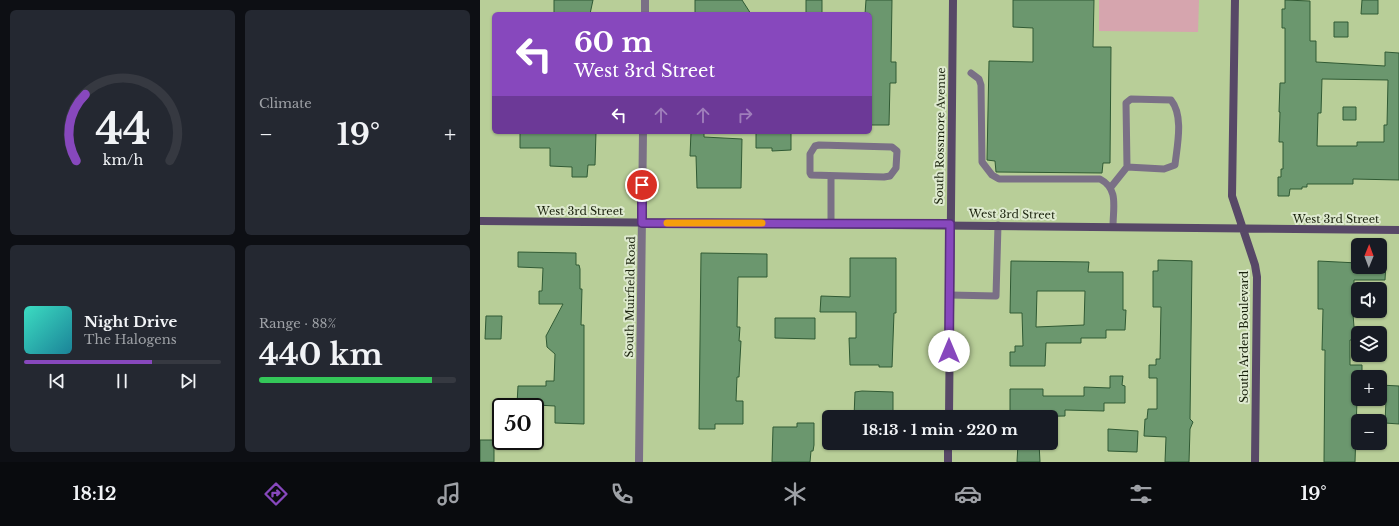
<!DOCTYPE html>
<html lang="en">
<head>
<meta charset="utf-8">
<style>
	:root { --surface:#171b24; --page:#242831; --text:#f1f3f6; --muted:#9ea1a6; --line:#363941; --accent:#8748bd }
	body { margin:0; font-family:"Libre Baskerville",serif; background:var(--page); color:var(--text); height:100vh; display:flex; flex-direction:column; font-size:15px; white-space:nowrap }
	* { box-sizing:border-box; margin:0 }
	p { font-size:13px; color:var(--muted) }
	.icon { flex:none; width:22px; height:22px; fill:none; stroke:currentColor; stroke-width:2; stroke-linecap:round; stroke-linejoin:round }
	.map { position:relative; flex:1; overflow:hidden }
	.details { display:flex; flex-direction:column; gap:10px; padding:10px; background:#0d0f14; width:480px }
	.details>* { flex:none }
	.banner { position:absolute; left:12px; top:12px; width:380px; height:122px; border-radius:6px; box-shadow:0 1px 3px #0004; background:#8748bd; color:#fff; overflow:hidden }
	.needle { width:26px; rotate:1deg }
	.tools { position:absolute; left:871px; top:238px; display:grid; gap:8px }
	.tools a { display:grid; place-items:center; width:36px; height:36px; border-radius:6px; background:var(--surface); box-shadow:0 1px 3px #0004; font-size:20px }
	.speed { position:absolute; left:12px; top:398px; display:flex; gap:8px; font-size:20px; font-weight:700; text-align:center }
	.speed>* { display:grid; place-content:center; width:52px; height:52px; border-radius:50%; background:var(--surface); box-shadow:0 1px 3px #0004; line-height:1 }
	.speed .limit { border:2px solid #111; border-radius:6px; background:#fff; color:#111 }
	.pin { position:absolute; display:grid; place-items:center; width:34px; height:34px; color:#fff; margin:-17px; border:2px solid #fff; border-radius:50%; box-shadow:0 1px 4px #0007 }
	.me { position:absolute; width:44px; margin:-22px; rotate:0deg; stroke-linejoin:round; filter:drop-shadow(0 0 3px #0008) }
	.turn { display:flex; align-items:center; gap:14px; height:84px; padding:0 16px; font-size:18px }
	.turn .icon { width:52px; height:52px; stroke-width:2.5 }
	.turn b { display:block; font-size:28px; line-height:34px }
	.lanes { display:flex; align-items:center; height:38px; padding:0 16px; background:#0003; justify-content:center; gap:20px; direction:ltr }
	.lanes .off { opacity:.35 }
	.big { font-size:30px; font-weight:700; line-height:1.1 }
	.details .tile { flex:1; display:flex; flex-direction:column; justify-content:center; gap:6px; min-width:0; padding:0 14px; border-radius:6px; background:var(--page) }
	.details .dial { align-items:center; gap:0 }
	.dial svg { height:104px; overflow:visible; fill:none; stroke:var(--line); stroke-width:7; stroke-linecap:round; text-anchor:middle }
	.dial text { fill:var(--text); stroke:none }
	.song { display:flex; align-items:center; gap:12px }
	.cover { width:48px; height:48px; border-radius:6px; background:linear-gradient(135deg,hsl(170 70% 55%),hsl(190 70% 35%)) }
	.played { height:4px; border-radius:2px; background:linear-gradient(90deg,var(--accent) 65%,var(--line) 65%) }
	.keys { display:flex; justify-content:space-around; direction:ltr }
	.heat { display:flex; justify-content:space-between; align-items:center; font-size:22px; direction:ltr }
	.charge { height:6px; border-radius:3px; background:linear-gradient(90deg,#34c759 88%,var(--line) 0) }
	.details .tiles { flex:1; display:grid; gap:10px; grid-template-columns:repeat(2,1fr) }
	.trip { position:absolute; left:342px; top:410px; width:236px; height:40px; border-radius:6px; background:var(--surface); box-shadow:0 1px 3px #0004; font-weight:700; line-height:40px; text-align:center }
	.tabs { display:flex; height:64px; justify-content:space-around; align-items:center; background:#090b0e; color:var(--muted) }
	.tabs .icon { width:28px; height:28px }
	.tabs .on { color:var(--accent) }
	.tabs b { font-size:18px; color:var(--text) }
	main { display:flex; flex:1; min-height:0 }
	.map>svg:first-child { display:block }
</style>
</head>
<body>
<main>
<section class="details">
<div class="tiles">
<div class="tile dial"><svg viewBox="0 0 100 80">
<path d="M14 69A42 42 0 1 1 86 69"/>
<path d="M14 69A42 42 0 0 1 21 18" stroke="#8748bd"/>
<text x="50" y="56" font-size="32" font-weight="700">44</text>
<text x="50" y="72" font-size="11">km/h</text>
</svg></div>
<div class="tile"><p>Climate</p>
<div class="heat"><a>−</a><b class="big">19°</b><a>+</a></div>
</div>
<div class="tile">
<div class="song"><i class="cover"></i><div><b>Night Drive</b><p>The Halogens</p></div></div>
<div class="played"></div>
<div class="keys"><svg class="icon" aria-label="previous" viewBox="0 0 24 24"><path d="M18 5L8 12l10 7zM5 5v14"/></svg><svg class="icon" aria-label="pause" viewBox="0 0 24 24"><path d="M8 5v14M16 5v14"/></svg><svg class="icon" aria-label="next" viewBox="0 0 24 24"><path d="M6 5l10 7-10 7zM19 5v14"/></svg></div>
</div>
<div class="tile"><p>Range · 88%</p><b class="big">440 km</b><div class="charge"></div></div>
</div>
</section>
<div class="map">
<svg width="919" height="462" viewBox="0 0 919 462">
	<rect width="100%" height="100%" fill="#b8ce98"/>
	<path fill="#d6a5ae" d="M619,0H719L718,32L619,31Z"/>
	<path fill="#6b976e" stroke="#305a34" fill-rule="evenodd" d="M74,0H113L110,14H74Z
		M215,0H262L271,14H215Z
		M326,0H342V14H326Z
		M386,0H412L411,62H416V83H410L409,125H390V14H385Z
		M533,0H614L613,47H631L630,163H623L622,173L516,172L515,161L507,160L509,61L553,62V28L533,27Z
		M805,0L830,1V41H836V62L905,66V52L919,53V180L873,179V184H827V187H822V189H810L809,196H798V177H801V169H803V142H799L800,112H799L800,83H805V28H802V9H805ZM842,79L908,80L907,125H904V142H877V146H837L838,113H841Z
		M882,0H898V14H881Z
		M854,22H868V37H854Z
		M863,107H876V120H863Z
		M40,132H116L115,165H108L107,177H92V167L70,166V148H40Z
		M211,132H224V137L262,139L261,188H217L216,156H210Z
		M276,132H311V150L292,151V148H276Z
		M38,252L96,253V265H99L100,269V289H102L101,325H104V424L75,423V406L37,404L38,386H66V381H74L75,354L67,347L66,336L83,304H59V291H62L63,268L38,267Z
		M221,253L287,254V277H258L257,327H260L259,341H261L259,377H257L256,401H263V424H235V429H219Z
		M370,258H416V313H414L412,367H399V365H370L369,338H376V312H340L341,296L370,297Z
		M678,260L712,261L710,419L713,422L710,429L709,462H685L686,437L664,436L665,419H667L668,409H677V378H669V365H676V359H680L681,307H673V271H678Z
		M531,261L609,262L608,272H643V310H646L645,330H626V338H601V343H566L565,366H530V352H535V346H543L542,313H530ZM557,291H605L604,325L556,327Z
		M838,261L878,263V267H900V263H906L905,280H874L873,314L874,327H878V340H870V365H882V376L884,377H878V399H900V385L919,386V424L905,423L906,400L877,399L875,462H844L845,350H842L843,309H838Z
		M6,316H22L21,339H5Z
		M295,318H335V339L295,338Z
		M630,376H643L642,385L645,386V403H624V411L585,410V416L530,417V389H563V396H604V387L630,388Z
		M382,391L413,392V412H411V417H374L375,392Z
		M317,423H334V445L333,451H331L330,462H292L293,427H317Z
		M628,429L658,431L657,452L628,451Z
		M0,440H14V462H0Z
		M538,443H559L560,462H537Z"/>
	<g fill="none" stroke-linecap="round" stroke-linejoin="round">
		<path stroke="#7a7086" stroke-width="7" d="M491,73L499,79L501,85L502,162L512,175L519,179H620C639,189 633,207 633,227
			M339,145L412,147L417,151L416,168L410,176L404,177L331,175L330,173V154L335,146Z
			M351,177V224
			M631,187L647,167L684,169L695,165C697,146 704,116 691,100L651,99L646,103L647,167
			M470,295L516,296L518,225"/>
		<path stroke="#7a7086" stroke-width="8" d="M165,14V0
			M159,462L163,132"/>
		<path stroke="#574867" stroke-width="8" d="M755,0L752,196L775,265L777,277L775,462
			M0,221L919,230
			M469,417L473,0
			M468,462V443"/>
	</g>
	<g fill="none" stroke-linecap="round" stroke-linejoin="round">
		<defs>
			<path id="route" d="M162,185V223L470,224L469,351"/>
		</defs>
		<use href="#route" stroke="#582f7b" stroke-width="10"/>
		<use href="#route" stroke="#8748bd" stroke-width="7"/>
		<path stroke="#f59e0b" stroke-width="7" d="M187,223H282"/>
	</g>
	<g text-anchor="middle" stroke-width="4" stroke-linejoin="round" paint-order="stroke">
		<g font-size="11" fill="#1a220d" stroke="#deeacf">
			<text transform="translate(460 136) rotate(-89)" y="4">South Rossmore Avenue</text>
			<text x="100" y="215">West 3rd Street</text>
			<text transform="translate(532 214) rotate(1)" y="4">West 3rd Street</text>
			<text x="856" y="223">West 3rd Street</text>
			<text transform="translate(150 297) rotate(-89)" y="4">South Muirfield Road</text>
			<text transform="translate(764 337) rotate(-90)" y="4">South Arden Boulevard</text>
		</g>
	</g>
</svg>
<div class="tools">
<a><svg class="needle" viewBox="-14 -14 28 28"><path d="M0-13l5 13h-10z" fill="#e53935"/><path d="M0 13l5-13h-10z" fill="#9ea1a6"/></svg></a>
<a><svg class="icon" aria-label="sound" viewBox="0 0 24 24"><path d="M4 9h4l5-4v14l-5-4H4zM17 9q2 3 0 6"/></svg></a>
<a><svg class="icon" aria-label="layers" viewBox="0 0 24 24"><path d="M12 4l9 5-9 5-9-5zM3 14l9 5 9-5"/></svg></a>
<a>+</a>
<a>−</a>
</div>
<div class="speed"><div class="limit">50</div></div>
<div class="pin" style="left:162px;top:185px;background:#d93025"><svg class="icon" aria-label="arrive" viewBox="0 0 24 24"><path d="M6 21V4h12l-3 4 3 4H6"/></svg></div>
<svg class="me" style="left:469px;top:351px" viewBox="-20 -20 40 40"><circle r="19" fill="#fff"/><path d="M0-13L10 11 0 6-10 11z" fill="#8748bd"/></svg>
<div class="trip">18:13 · 1 min · 220 m</div>
<div class="banner">
<div class="turn"><svg class="icon" aria-label="left" viewBox="0 0 24 24"><path d="M17 20v-9H6M10 6l-5 5 5 5"/></svg><div><b>60 m</b>West 3rd Street</div></div>
<div class="lanes"><svg class="icon" aria-label="left" viewBox="0 0 24 24"><path d="M17 20v-9H6M10 6l-5 5 5 5"/></svg><svg class="icon off" aria-label="ahead" viewBox="0 0 24 24"><path d="M12 20V5M6 11l6-6 6 6"/></svg><svg class="icon off" aria-label="ahead" viewBox="0 0 24 24"><path d="M12 20V5M6 11l6-6 6 6"/></svg><svg class="icon off" aria-label="right" viewBox="0 0 24 24"><path d="M7 20v-9h11M14 6l5 5-5 5"/></svg></div>
</div>
</div>
</main>
<nav class="tabs">
<b>18:12</b>
<svg class="icon on" aria-label="directions" viewBox="0 0 24 24"><path d="M12 3l9 9-9 9-9-9zM9 14v-3h6M13 9l2 2-2 2"/></svg>
<svg class="icon" aria-label="music" viewBox="0 0 24 24"><path d="M9 18V5l10-2v13"/><circle cx="6" cy="18" r="3"/><circle cx="16" cy="16" r="3"/></svg>
<svg class="icon" aria-label="phone" viewBox="0 0 24 24"><path d="M5 4h4l2 5-3 2q2 4 5 5l2-3 5 2v4C11 20 4 13 5 4z"/></svg>
<svg class="icon" aria-label="climate" viewBox="0 0 24 24"><path d="M12 3v18M4 7l16 10M4 17L20 7"/></svg>
<svg class="icon" aria-label="car" viewBox="0 0 24 24"><path d="M5 17H2v-5l4-1 3-4h7l3 4 3 1v5h-3M9 17h6M6 11h13"/><circle cx="7" cy="17" r="2"/><circle cx="17" cy="17" r="2"/></svg>
<svg class="icon" aria-label="filters" viewBox="0 0 24 24"><path d="M4 7h16M4 17h16"/><circle cx="9" cy="7" r="2"/><circle cx="15" cy="17" r="2"/></svg>
<b>19°</b>
</nav>
</body>
</html>
